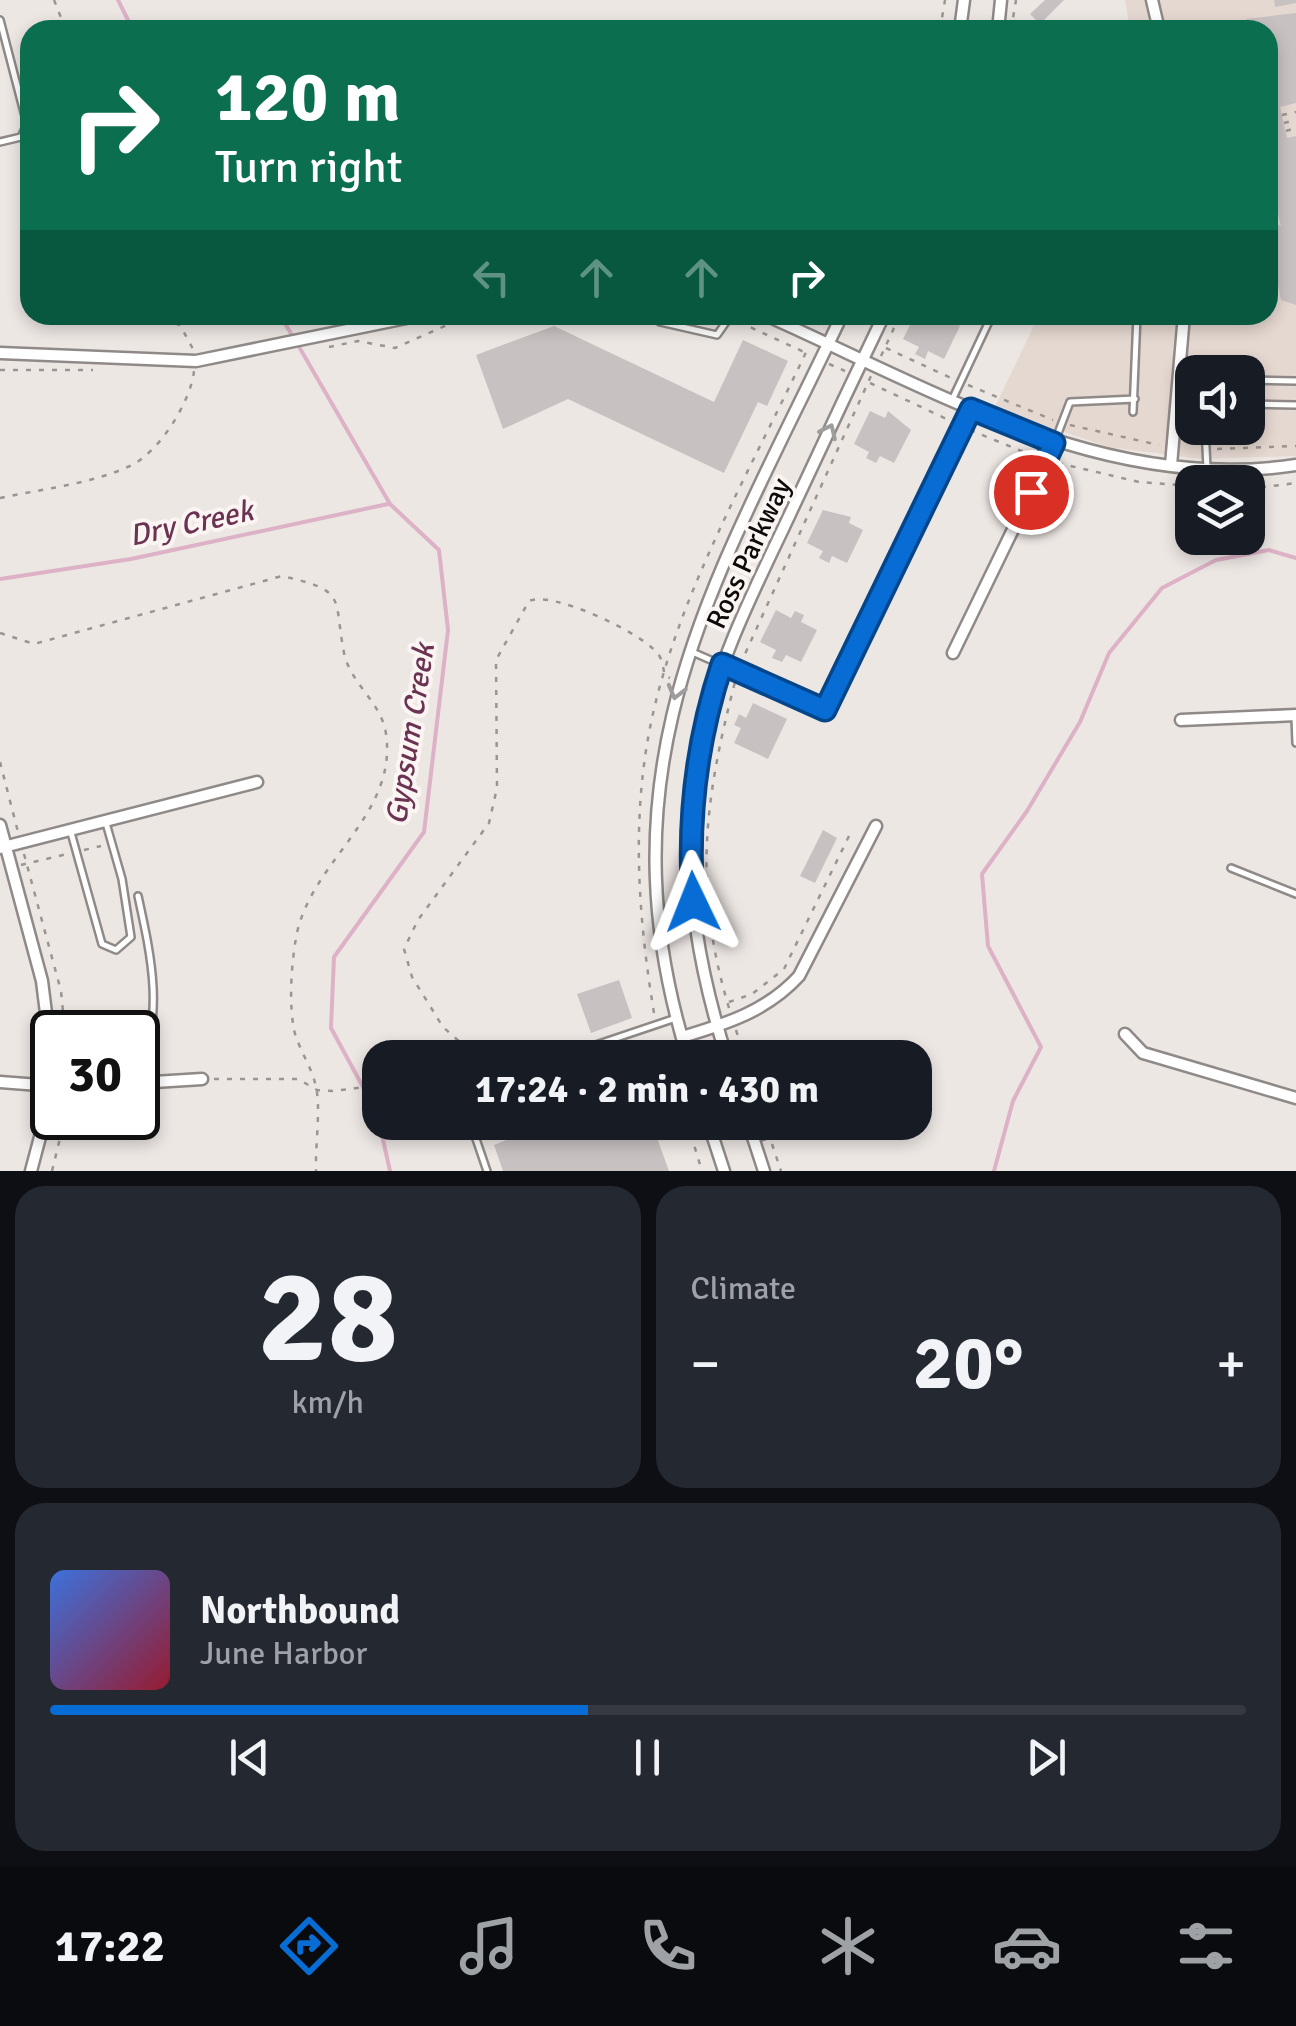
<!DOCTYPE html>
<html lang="en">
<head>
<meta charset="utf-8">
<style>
	:root { --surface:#171b24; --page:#242831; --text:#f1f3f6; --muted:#9ea1a6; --line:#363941; --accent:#086cd5 }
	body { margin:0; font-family:Signika,sans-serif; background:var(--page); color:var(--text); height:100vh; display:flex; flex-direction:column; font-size:38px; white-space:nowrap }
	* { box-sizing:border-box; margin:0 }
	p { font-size:32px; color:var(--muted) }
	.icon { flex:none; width:55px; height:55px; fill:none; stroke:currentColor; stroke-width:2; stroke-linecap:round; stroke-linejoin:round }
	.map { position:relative; height:1171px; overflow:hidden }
	.sheet { display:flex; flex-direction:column; gap:15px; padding:15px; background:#0d0f14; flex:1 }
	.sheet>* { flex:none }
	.hud { position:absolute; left:20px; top:20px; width:1258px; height:305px; border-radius:30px; box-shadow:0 5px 15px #0003; background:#0b6e4f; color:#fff; overflow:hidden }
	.buttons { position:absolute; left:1175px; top:355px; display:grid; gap:20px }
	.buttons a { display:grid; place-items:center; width:90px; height:90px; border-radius:20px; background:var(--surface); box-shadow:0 5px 15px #0003; font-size:50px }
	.speed { position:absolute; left:30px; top:1010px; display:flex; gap:20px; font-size:50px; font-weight:700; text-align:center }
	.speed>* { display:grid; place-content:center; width:130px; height:130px; border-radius:50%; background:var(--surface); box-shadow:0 5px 15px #0003; line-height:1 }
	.speed .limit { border:5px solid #111; border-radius:15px; background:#fff; color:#111 }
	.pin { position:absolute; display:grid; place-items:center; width:85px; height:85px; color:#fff; margin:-42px; border:5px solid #fff; border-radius:50%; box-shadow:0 2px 10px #0007 }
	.me { position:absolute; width:110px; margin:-55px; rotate:358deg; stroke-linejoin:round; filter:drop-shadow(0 0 8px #0008) }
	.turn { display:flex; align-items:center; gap:35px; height:210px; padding:0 30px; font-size:45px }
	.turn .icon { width:130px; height:130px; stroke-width:2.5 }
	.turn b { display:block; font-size:70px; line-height:85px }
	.lanes { display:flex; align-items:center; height:95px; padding:0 30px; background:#0003; justify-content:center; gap:50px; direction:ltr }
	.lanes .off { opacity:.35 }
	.big { font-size:75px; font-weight:700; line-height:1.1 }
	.sheet .widget { flex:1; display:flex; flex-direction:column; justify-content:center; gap:15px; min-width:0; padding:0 35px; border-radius:30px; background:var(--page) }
	.sheet .dial { align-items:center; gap:0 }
	.dial b { font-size:130px; line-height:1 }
	.song { display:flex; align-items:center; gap:30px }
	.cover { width:120px; height:120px; border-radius:15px; background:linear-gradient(135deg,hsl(220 70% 55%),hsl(350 70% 35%)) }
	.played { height:10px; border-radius:5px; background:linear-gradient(90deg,var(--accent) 45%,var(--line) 45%) }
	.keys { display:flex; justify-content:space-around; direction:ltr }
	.heat { display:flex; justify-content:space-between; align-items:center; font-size:55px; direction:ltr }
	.sheet .tiles { flex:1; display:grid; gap:15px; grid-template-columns:1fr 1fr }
	.widget:last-child { grid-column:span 2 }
	.trip { position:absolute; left:362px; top:1040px; width:570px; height:100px; border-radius:30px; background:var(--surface); box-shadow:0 5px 15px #0003; font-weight:700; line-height:100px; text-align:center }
	.menu { display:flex; height:160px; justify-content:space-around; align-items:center; background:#090b0e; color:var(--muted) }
	.menu .icon { width:70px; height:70px }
	.menu .active { color:var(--accent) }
	.menu b { font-size:45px; color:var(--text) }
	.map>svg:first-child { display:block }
</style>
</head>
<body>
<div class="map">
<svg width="1296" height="1171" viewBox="0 0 1296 1171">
	<rect width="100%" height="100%" fill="#ede7e4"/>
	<path fill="#e5d8d1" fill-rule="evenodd" d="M1125,0H1296V456L1201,459L1109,447L994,409L1039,315H1268V30H1130ZM1192,372H1248V428H1192Z"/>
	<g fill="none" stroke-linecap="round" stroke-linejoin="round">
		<path stroke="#ddb1c6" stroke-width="4" d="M118,0L133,30
			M280,315L293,337
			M298,345L390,504L439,550L448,630L424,832L334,957L331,1028L377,1113L390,1171
			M0,579L131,559L388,504
			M994,1171L1013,1101L1041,1047L988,946L982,874L1027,811L1080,722L1109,653L1162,588L1216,560L1269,550L1296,558"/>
	</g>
	<path fill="#c8c1c1" d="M1045,0H1064L1040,24L1030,14Z
		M1274,0H1296V3L1275,7Z
		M1296,13V103L1280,107L1287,138L1296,136V305L1281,300L1277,279L1268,277V220L1281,226L1268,171V30L1234,28L1247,26L1246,19Z
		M915,315H945L960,326L944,359L928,351L925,359L915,354L919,347L903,339Z
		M554,326L714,402L743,340L788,361L767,406L758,402L724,473L568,399L503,429L476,355Z
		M870,411L885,418L888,411L911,430L894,463L880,456L876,463L866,458L869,452L854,444Z
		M823,510L851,517L849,523L863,530L847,563L832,556L829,563L819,558L823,551L807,543Z
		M776,610L791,618L795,611L804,615L801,622L817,630L801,662L786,655L782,662L772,658L776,650L760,642Z
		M753,703L787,719L768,759L734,743L741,728L734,725L739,714L746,718Z
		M823,830L837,838L815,883L800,876Z
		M619,980L632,1018L591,1033L577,994Z
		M550,1122H667L656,1135L669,1171H503L494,1145Z"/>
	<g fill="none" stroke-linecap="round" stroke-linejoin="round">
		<defs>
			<path id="lane" d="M0,20L27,124L21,137L0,142
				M660,322L717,335L731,315
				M1248,380L1296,381
				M952,400L992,315
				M1248,404L1296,405
				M1133,412L1137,315
				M1205,428L1207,468
				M1055,441L1070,402L1135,399
				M690,651L825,710L971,409
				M1295,718L1296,743
				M70,829L102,944L116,950L131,937L122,879L106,823
				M1231,868L1296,894
				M557,1058L676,1018
				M655,1058L685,1048
				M138,1077C164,1014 152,960 138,896
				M477,1122L475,1136L487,1171"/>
			<path id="street" d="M1152,0L1159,30
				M960,30L964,0
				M998,30L1001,0
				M765,315C932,389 1105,494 1296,465
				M0,353L196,361L421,315
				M1171,465L1184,315
				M953,653L1055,443
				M1181,720L1296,715
				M0,825L42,981L52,1061
				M0,848L257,782
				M1125,1034L1143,1053L1296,1098
				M682,1037C726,1024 767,1011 799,976L876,826
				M688,1058C595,760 719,575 842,315
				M727,1058C695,959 678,853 699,749C714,671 749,600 783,529C816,458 850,386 884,315
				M0,1082L52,1086
				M138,1083L202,1079
				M708,1122L724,1171
				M748,1122L764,1171
				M753,1137L795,1122
				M31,1171L52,1092"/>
		</defs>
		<use href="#lane" stroke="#8f8a88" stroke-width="10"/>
		<use href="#street" stroke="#8f8a88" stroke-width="15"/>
		<path stroke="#9a9593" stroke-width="2.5" stroke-dasharray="5 8" stroke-linecap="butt" d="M54,0L66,30
			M940,30L945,0
			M1011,30L1016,0
			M1282,115L1296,112
			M1284,123L1296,120
			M1286,131L1296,128
			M151,315L180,325L193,349
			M739,322L804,352
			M818,325L823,315
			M329,347L358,341L395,348L470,315
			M886,348L951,378
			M881,356L900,315
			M829,364L845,371
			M0,370H93
			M870,383L953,422
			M968,385L1053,420
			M1070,425L1159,445
			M970,430L1036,457
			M1217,449L1296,446
			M1058,463L1139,482L1192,486
			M1248,489L1296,483
			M0,498C42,489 91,484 130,466C159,453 191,401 194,371
			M0,633L34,644L282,576C348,591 333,596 344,653C350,683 382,703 386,734C398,816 309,862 296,938C291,967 289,1002 294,1030C299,1050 312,1067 316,1087C321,1109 315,1147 316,1171
			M740,665L871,376
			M0,762L18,832
			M84,850L101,846
			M24,854L61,991L65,1032
			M21,865L67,854
			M729,1002L752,994L784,969L850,834
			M729,1008C693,888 704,801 735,682
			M654,1013C637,910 630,804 656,701C686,580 754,463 807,350
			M736,1030L745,1058
			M478,1058L443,1027L412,977L404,949L418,920L489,823L497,788L496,660L529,601C551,590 643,633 658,654C663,660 663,669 665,676L670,678
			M214,1079H298L317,1090L334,1091L380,1085
			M687,1122L702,1171
			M721,1126L731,1122
			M772,1144L781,1171
			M52,1171L65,1118"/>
		<use href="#lane" stroke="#fff" stroke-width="5"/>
		<use href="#street" stroke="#fff" stroke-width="10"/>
	</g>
	<defs><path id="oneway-chevron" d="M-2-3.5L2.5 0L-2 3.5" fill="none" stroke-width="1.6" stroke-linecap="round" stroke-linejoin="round" transform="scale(2.5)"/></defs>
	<g stroke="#9e9d9d">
		<use href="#oneway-chevron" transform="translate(829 431) rotate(-65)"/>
		<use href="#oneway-chevron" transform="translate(676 692) rotate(105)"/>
	</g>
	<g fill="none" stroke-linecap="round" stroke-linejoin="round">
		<defs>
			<path id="route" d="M693,902C687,820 696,742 722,664L825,710L971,409L1054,443L1031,492"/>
		</defs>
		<use href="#route" stroke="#05468a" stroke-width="25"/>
		<use href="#route" stroke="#086cd5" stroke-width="18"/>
	</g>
	<g text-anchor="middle" stroke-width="8" stroke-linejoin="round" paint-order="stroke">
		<g font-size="28" fill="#0d0b0a" stroke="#faf4f2">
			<text transform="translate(748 553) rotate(-65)" y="10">Ross Parkway</text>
		</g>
		<g font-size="30" font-style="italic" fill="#6b3351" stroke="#faf4f2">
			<text transform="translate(191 523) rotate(-12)" y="10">Dry Creek</text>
			<text transform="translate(410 734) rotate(-81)" y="10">Gypsum Creek</text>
		</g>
	</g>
</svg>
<div class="buttons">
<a><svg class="icon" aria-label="sound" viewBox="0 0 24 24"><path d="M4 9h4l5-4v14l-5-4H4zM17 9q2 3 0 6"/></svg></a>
<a><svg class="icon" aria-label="layers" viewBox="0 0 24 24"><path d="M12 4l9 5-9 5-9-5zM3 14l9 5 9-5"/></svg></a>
</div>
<div class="speed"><div class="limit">30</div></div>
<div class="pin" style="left:1031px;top:492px;background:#d93025"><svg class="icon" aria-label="arrive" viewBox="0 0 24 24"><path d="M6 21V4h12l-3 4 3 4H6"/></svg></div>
<svg class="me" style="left:693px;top:902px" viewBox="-20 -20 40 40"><path d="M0-17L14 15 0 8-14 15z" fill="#086cd5" stroke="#fff" stroke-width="4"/></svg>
<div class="trip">17:24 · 2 min · 430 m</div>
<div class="hud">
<div class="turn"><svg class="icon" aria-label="right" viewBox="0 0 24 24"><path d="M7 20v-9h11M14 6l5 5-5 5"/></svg><div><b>120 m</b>Turn right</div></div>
<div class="lanes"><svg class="icon off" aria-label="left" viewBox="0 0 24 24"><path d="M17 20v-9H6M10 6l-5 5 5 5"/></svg><svg class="icon off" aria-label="ahead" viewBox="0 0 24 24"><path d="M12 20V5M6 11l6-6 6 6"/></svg><svg class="icon off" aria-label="ahead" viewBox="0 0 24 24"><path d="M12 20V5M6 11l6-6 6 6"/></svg><svg class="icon" aria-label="right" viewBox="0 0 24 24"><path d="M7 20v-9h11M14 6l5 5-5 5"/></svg></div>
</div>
</div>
<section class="sheet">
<div class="tiles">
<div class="widget dial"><b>28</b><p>km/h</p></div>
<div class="widget"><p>Climate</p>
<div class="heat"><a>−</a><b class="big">20°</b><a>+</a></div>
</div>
<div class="widget">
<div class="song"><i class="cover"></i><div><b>Northbound</b><p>June Harbor</p></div></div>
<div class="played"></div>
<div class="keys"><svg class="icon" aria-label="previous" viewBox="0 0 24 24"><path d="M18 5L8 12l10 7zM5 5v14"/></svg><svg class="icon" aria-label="pause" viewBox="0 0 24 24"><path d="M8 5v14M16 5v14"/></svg><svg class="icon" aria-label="next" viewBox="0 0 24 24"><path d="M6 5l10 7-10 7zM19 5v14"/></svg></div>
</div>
</div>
</section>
<nav class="menu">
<b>17:22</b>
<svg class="icon active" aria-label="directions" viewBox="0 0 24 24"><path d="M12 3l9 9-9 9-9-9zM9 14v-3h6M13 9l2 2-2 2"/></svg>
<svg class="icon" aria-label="music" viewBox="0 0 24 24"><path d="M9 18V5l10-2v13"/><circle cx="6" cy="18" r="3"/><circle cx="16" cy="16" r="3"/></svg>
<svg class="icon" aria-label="phone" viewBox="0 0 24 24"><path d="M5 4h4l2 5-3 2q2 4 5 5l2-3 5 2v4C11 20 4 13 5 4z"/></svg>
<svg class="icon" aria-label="climate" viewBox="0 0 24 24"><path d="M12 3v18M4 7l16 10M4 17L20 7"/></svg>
<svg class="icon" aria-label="car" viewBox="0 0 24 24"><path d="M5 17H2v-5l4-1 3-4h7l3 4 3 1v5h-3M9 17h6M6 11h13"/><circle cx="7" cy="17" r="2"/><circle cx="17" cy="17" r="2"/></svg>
<svg class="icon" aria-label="filters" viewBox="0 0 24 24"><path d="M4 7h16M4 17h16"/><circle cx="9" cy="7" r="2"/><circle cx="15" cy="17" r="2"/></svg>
</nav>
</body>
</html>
